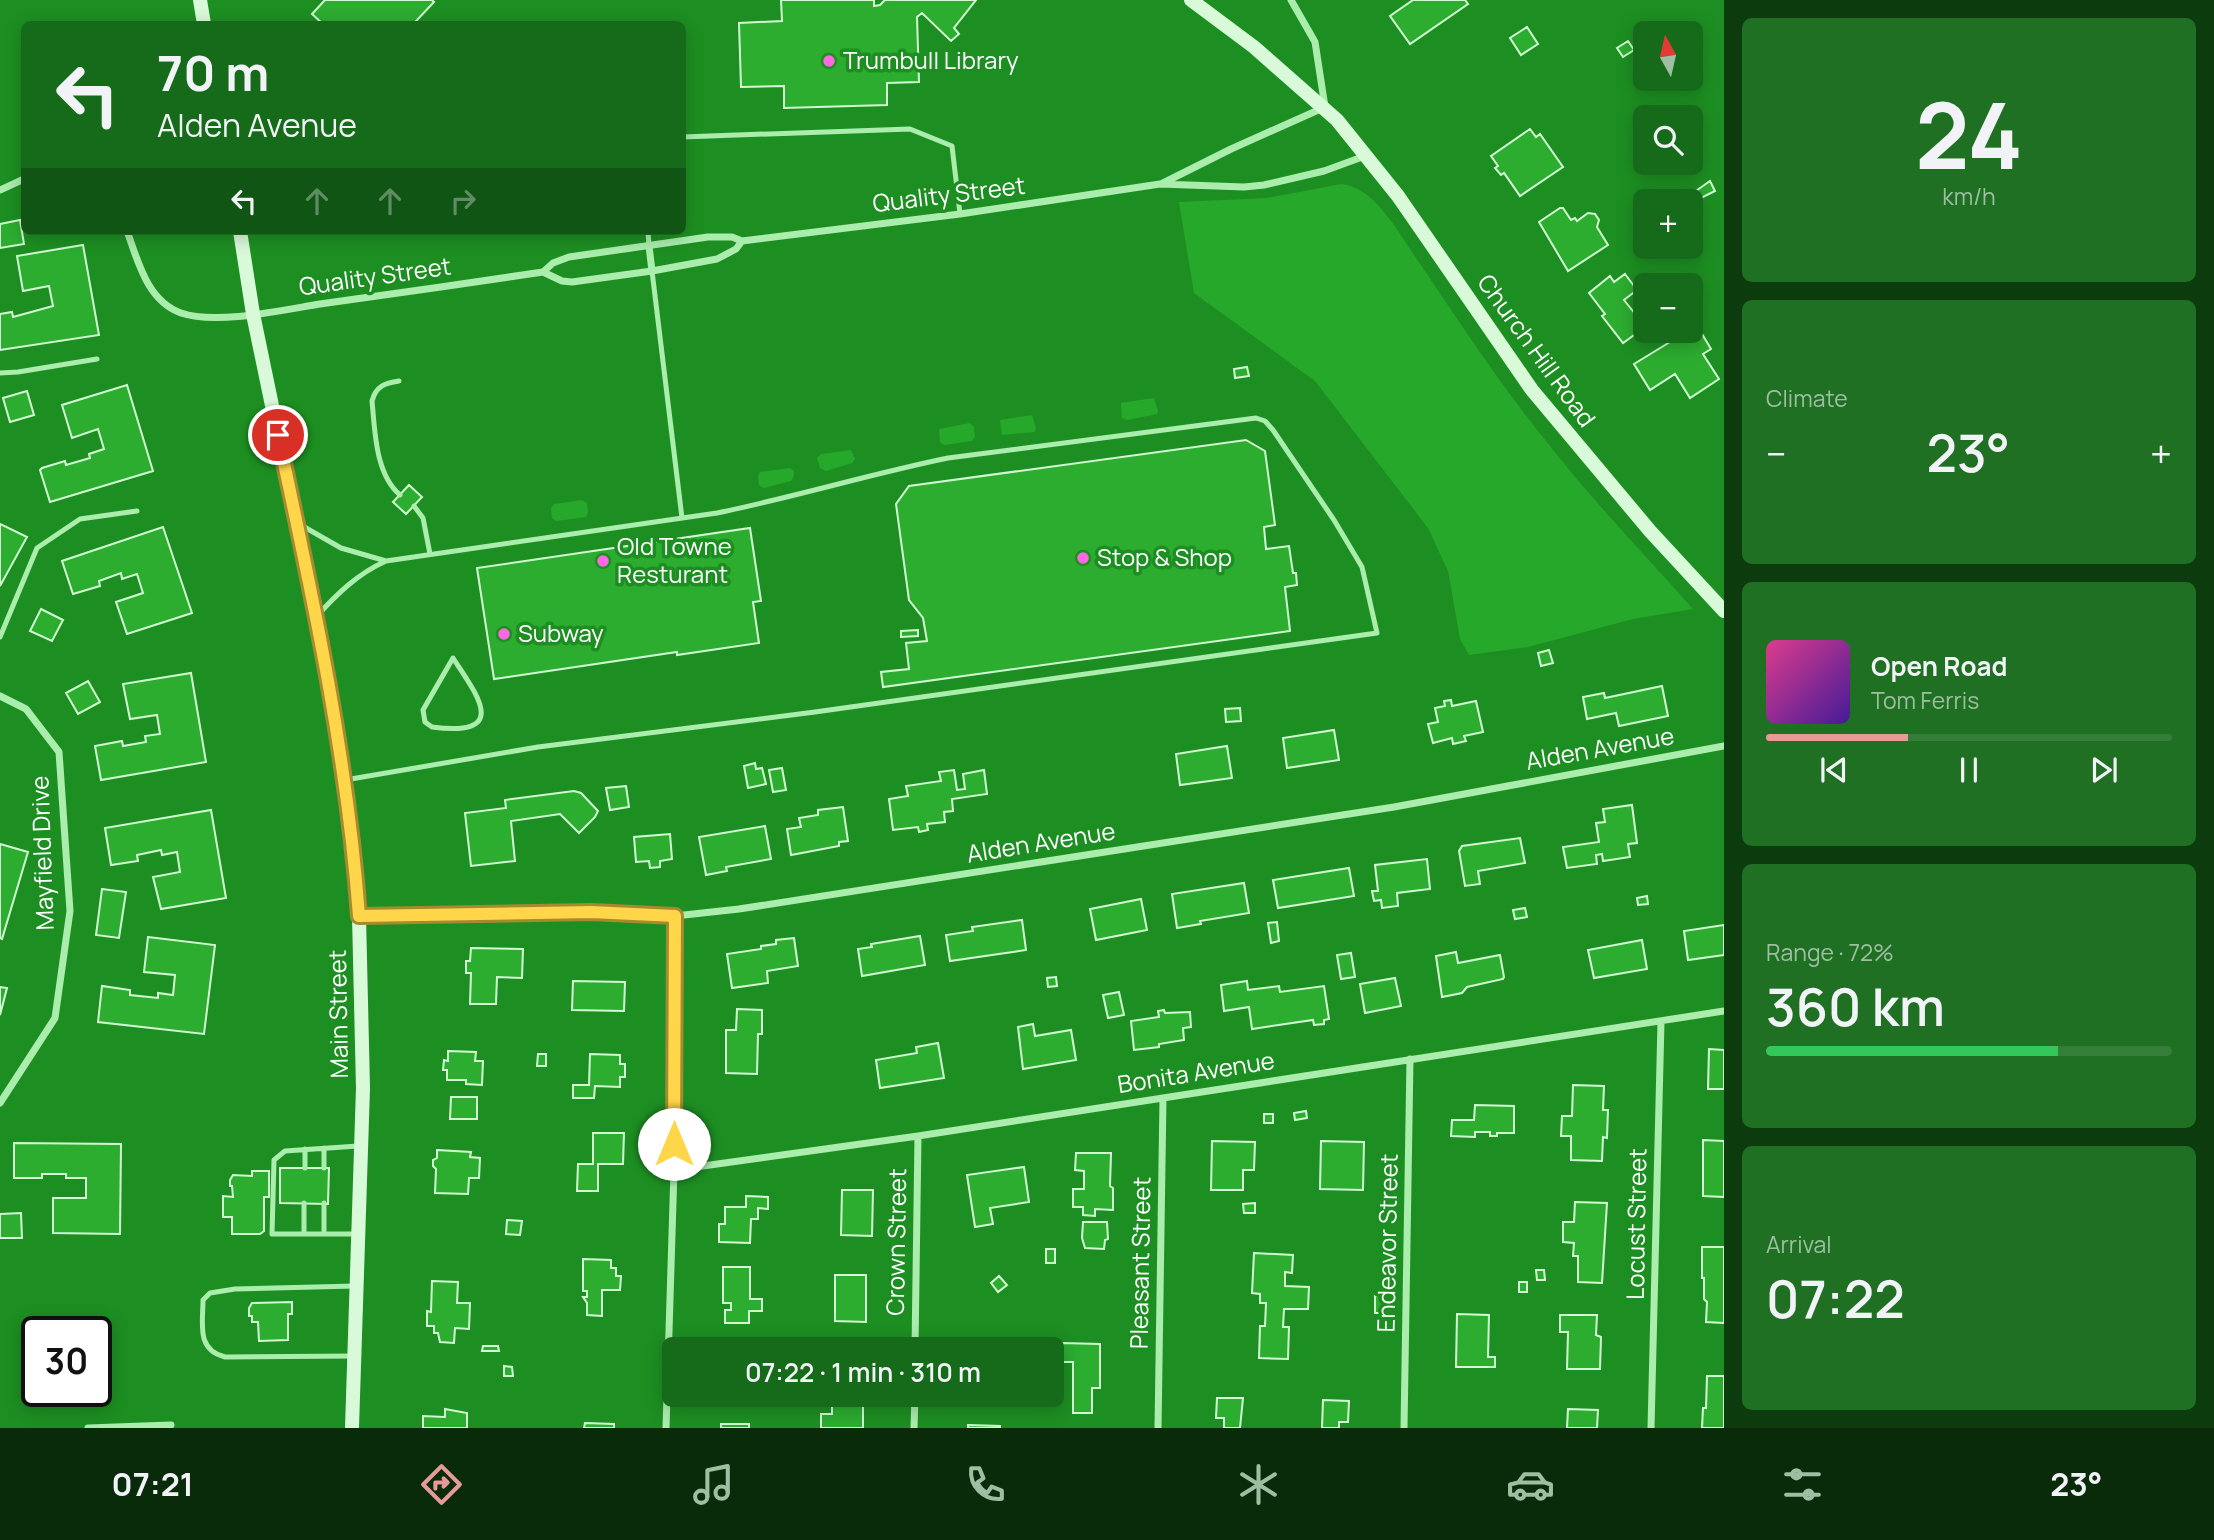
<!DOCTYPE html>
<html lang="en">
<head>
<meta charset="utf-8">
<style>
	:root { --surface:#166b1a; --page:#1f7023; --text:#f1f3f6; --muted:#9ebfa2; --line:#357e39; --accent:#e69b98 }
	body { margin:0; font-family:Manrope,sans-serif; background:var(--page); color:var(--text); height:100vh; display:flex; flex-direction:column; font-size:26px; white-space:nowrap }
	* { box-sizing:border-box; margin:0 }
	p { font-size:23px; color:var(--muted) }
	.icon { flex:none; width:38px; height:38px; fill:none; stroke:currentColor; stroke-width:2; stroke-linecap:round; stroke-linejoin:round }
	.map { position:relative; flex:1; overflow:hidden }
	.drawer { display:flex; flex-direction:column; gap:18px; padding:18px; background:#0c3b0e; width:490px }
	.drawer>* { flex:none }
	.guide { position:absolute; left:21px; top:21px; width:665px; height:214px; border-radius:10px; box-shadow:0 4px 18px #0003; background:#166b1a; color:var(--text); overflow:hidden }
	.needle { width:46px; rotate:352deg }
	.tools { position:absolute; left:1633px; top:21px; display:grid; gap:14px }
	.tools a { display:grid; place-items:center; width:70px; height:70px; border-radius:10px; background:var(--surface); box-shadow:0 4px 18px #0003; font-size:35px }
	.speed { position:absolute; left:21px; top:1316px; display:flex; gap:14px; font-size:35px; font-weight:700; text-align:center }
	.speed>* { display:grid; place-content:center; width:91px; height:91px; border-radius:50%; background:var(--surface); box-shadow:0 4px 18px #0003; line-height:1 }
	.speed .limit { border:4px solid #111; border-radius:10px; background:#fff; color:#111 }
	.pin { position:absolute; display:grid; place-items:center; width:60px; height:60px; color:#fff; margin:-30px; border:4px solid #fff; border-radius:50%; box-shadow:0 2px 7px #0007 }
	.me { position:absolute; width:77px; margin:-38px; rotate:0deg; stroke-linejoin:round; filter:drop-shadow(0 0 5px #0008) }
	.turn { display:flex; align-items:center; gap:24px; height:147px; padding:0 21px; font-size:32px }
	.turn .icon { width:91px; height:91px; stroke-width:2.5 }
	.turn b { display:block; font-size:49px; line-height:60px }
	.lanes { display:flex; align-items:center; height:66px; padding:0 21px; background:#0003; justify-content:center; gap:35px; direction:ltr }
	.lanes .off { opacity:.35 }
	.big { font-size:52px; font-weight:600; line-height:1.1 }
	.drawer .card { flex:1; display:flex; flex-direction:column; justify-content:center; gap:10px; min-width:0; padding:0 24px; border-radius:10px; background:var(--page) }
	.drawer .dial { align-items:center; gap:0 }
	.dial b { font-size:91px; line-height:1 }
	.song { display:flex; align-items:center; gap:21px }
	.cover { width:84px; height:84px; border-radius:10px; background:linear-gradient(135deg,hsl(330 70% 55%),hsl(260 70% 35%)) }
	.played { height:7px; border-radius:4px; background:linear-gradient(90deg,var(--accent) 35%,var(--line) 35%) }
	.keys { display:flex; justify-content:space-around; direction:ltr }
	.heat { display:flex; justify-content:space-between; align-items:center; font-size:38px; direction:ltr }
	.charge { height:10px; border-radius:5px; background:linear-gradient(90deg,#34c759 72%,var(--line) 0) }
	.trip { position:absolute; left:662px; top:1337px; width:402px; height:70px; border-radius:10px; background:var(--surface); box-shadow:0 4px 18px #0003; font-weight:600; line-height:70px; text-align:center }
	.dock { display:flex; height:112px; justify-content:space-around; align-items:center; background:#092b0a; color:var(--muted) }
	.dock .icon { width:49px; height:49px }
	.dock .active { color:var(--accent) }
	.dock b { font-size:32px; color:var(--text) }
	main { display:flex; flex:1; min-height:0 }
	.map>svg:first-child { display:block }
</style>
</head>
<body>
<main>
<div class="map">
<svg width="1724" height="1428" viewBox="0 0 1724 1428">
	<rect width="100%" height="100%" fill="#1d8f22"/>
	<path fill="#26a82a" d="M1341,184C1373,186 1397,230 1414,255C1457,318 1498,382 1546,441C1592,500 1644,554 1693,609L1633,619L1528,647L1469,655L1460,639L1448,571L1428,528L1315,381L1194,293L1179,202L1267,198Z
		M1154,398L1158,411L1157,414L1127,420L1122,418L1121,403Z
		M1032,415L1036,428L1035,432L1002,435L1000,420Z
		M970,423L974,427L975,437L972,441L944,445L940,442L939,429Z
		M851,450L855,459L852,463L826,471L820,468L817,458L821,454Z
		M790,468L794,471V476L791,481L764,488L759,485L758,476L760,472Z
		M582,500L587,503L588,513L586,517L556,521L552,518L551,508L554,504Z"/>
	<path fill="#2cad30" stroke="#d1fad2" stroke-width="2" d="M325,0H432L434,2L416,21L420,24H323L312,14Z
		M781,0H874V6L880,5L885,0H976L954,28L959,34L951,41L922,13L917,17L919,82L887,83V105L784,108V86L741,87L739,23L782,21Z
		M1413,0H1465L1468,4L1410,44L1390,16Z
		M1527,27L1538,44L1521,55L1510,38Z
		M1628,41L1634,50L1623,57L1617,48Z
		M1530,129L1536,137L1540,134L1563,167L1520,196L1504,173L1501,175L1495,168L1498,166L1491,156Z
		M1710,181L1715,191L1697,200L1693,193Z
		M1560,208H1563L1571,220L1575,218L1577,221L1588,213L1595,214L1599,220L1597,227L1608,245L1568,271L1539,222Z
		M20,220L24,244L0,248V224Z
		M83,245L99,335L0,350V314L12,312L13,317L53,306L49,286L23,291L17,256Z
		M1625,274L1637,290L1624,300L1636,315L1643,310L1645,313V327L1623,343L1602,316L1605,314L1589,293L1610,276L1614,282Z
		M1688,331L1694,339L1702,334L1711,349L1703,354L1719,379L1690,398L1675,374L1650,390L1634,364Z
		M1247,367L1249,376L1235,378L1234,369Z
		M127,385L153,471L50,502L40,470L42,468L65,461L66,465L90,458L89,454L104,449L98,429L72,438L62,405Z
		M27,391L34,415L10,422L3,398Z
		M1246,440L1265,451L1275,525L1264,527L1266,549L1289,546L1293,573H1296L1297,585L1285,587L1290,631L883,687L881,672L909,669L906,643L927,641L923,618L909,600L896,504L909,486Z
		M409,485L422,497L406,514L393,502Z
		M0,524L27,537L0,586Z
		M163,527L192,613L127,634L116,602L143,593L137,574L122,579L121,573L99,581L100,586L73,594L62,561Z
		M750,528L761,601L753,602L759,643L677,655V652L494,679L477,568Z
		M41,609L63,620L52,641L30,631Z
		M918,630V636L901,637V631Z
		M1549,650L1553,663L1541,666L1538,653Z
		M191,673L206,762L101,780L95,746L122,741L123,746L146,742L145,736L160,734L157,715L130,719L123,684Z
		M88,681L100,702L78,714L66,693Z
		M1662,686L1668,716L1619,726L1616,713L1587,719L1583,697L1604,693L1605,698Z
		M1451,700L1452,706L1476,701L1483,732L1464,736L1466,741L1453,744L1452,738L1433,743L1428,724L1438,722L1435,708L1445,706L1444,701Z
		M1240,708L1241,721L1226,722L1225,709Z
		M1334,730L1339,760L1287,768L1283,738Z
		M1227,746L1232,778L1180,785L1176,754Z
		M755,763L756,769L762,768L766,784L748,788L744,766Z
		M782,768L786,790L773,792L769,770Z
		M954,770L957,790L965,789L963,774L984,770L987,794L952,799L953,811L944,812L945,822L927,824L928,830L919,832L918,827L893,830L889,799L908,796L906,786L941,781L939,772Z
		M626,786L629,807L610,810L606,788Z
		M574,791L581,793L598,811L595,817L579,833L560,814L511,821L515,861L471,866L465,813L506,808L505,800Z
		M1632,805L1637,843L1628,844L1630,857L1603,861L1602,854L1596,855L1597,864L1567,868L1563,847L1599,842L1596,823L1605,822L1603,809Z
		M843,807L848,841L839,842V846L791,855L787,829L801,827L799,818L818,815V810Z
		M211,810L226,898L161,909L153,877L180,872L177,852L162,855L161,850L137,855L138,861L111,865L105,828Z
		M765,826L771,859L726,867L727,871L706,875L699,837Z
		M670,834L672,859L660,861V867L650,868L649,861L636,862L634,837Z
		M1520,838L1525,863L1478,871L1480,884L1465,886L1459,851L1462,846Z
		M0,844L28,852L2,939L0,938Z
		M1427,859L1430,889L1397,893L1398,906L1382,908L1381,900L1374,901L1372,891H1378L1375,865Z
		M1349,868L1354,896L1278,908L1273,880Z
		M1244,883L1249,913L1200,921L1201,924L1177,928L1172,894Z
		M102,889L126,892L119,938L96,935Z
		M1647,896L1648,904L1638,905L1637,898Z
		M1141,899L1147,930L1096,940L1090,909Z
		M1525,908L1527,917L1515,919L1513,910Z
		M1022,920L1026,950L950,961L946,935L973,931L972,927Z
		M1277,922L1279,941L1271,943L1268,923Z
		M1724,925V955L1688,960L1684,931Z
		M920,936L925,965L862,976L858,949L872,947L871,944Z
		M148,937L215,945L204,1034L98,1022L102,986L130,990V995L158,998V993L173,995L175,975L144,972Z
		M794,938L798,966L767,971L768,983L732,988L727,954L761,949V946L776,944V940Z
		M1642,940L1647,969L1594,978L1588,950Z
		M471,948L523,949L522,978L497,977L496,1004H470L471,973H466V961H470Z
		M1456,952L1458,963L1500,955L1504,977L1503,979L1467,987L1462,993L1442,997L1436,956Z
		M1351,953L1355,977L1341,979L1337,955Z
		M1056,977L1057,986L1048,987L1047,978Z
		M1395,978L1401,1006L1365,1013L1360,984Z
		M573,981L625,982L624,1011L572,1010Z
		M1247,981L1248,990L1279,986L1280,992L1324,986L1329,1019L1324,1020V1024L1314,1025L1313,1020L1252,1029L1249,1007L1224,1011L1221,985Z
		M0,987L7,988L0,1015Z
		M1119,992L1124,1015L1108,1018L1103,995Z
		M737,1009L762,1010V1034H758L757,1074L726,1073V1030H736Z
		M1164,1010L1165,1013L1190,1012L1191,1027L1183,1028L1184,1040L1159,1044V1047L1134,1050L1131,1021L1159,1017L1158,1011Z
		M1033,1024L1035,1036L1071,1030L1076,1060L1023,1069L1018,1027Z
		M938,1043L944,1078L880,1088L876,1060L917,1053L916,1047Z
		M1709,1049L1724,1050V1089H1708Z
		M448,1051L476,1052L475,1061H483L482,1085L466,1084V1080H447V1070H443L444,1060L448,1061Z
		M538,1054H546V1066H537Z
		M590,1054L620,1055V1064H625V1077H620V1087L595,1086L594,1098H573V1085H589Z
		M1573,1085L1604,1086L1603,1110H1608L1607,1138L1603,1137L1602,1161L1571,1160V1136H1561L1562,1116H1572Z
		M451,1097H477V1119H450Z
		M1475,1105L1514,1106V1133H1497V1136H1490V1132H1475V1137L1451,1136L1452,1120H1474Z
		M1306,1111L1307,1118L1295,1120L1294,1113Z
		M1264,1114H1273V1123H1264Z
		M593,1133H624L623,1164H598V1191H577L578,1164H593Z
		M1703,1140L1724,1141V1197L1703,1196Z
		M1212,1141L1255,1142L1254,1170H1243V1190H1211Z
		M1321,1141L1364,1142L1363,1190L1320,1189Z
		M14,1143L121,1144L120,1234L53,1233V1198H86V1178H66V1174H42V1178H14Z
		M437,1150L471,1152L470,1157L480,1158L479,1178H469L468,1194L435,1193L436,1169L433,1166V1160L437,1158Z
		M1076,1153H1111L1110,1186L1113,1188V1210L1095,1209V1216L1083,1215V1207H1073V1189H1084V1171L1075,1170Z
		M1024,1167L1029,1202L990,1208L993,1224L975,1227L967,1175Z
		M280,1168H329L328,1204L280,1203Z
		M252,1171H269V1197H264V1231L260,1234H232V1217H223V1196L233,1197L232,1186H230V1180L233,1175L252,1176Z
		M842,1190H873L872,1236L841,1235Z
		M746,1196L768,1197V1209L758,1208V1219H751L750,1243L719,1242V1224H725V1207H746Z
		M1575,1202L1607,1203L1602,1283L1578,1282V1256H1573L1574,1243L1563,1242V1222H1574Z
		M1255,1203V1213H1244L1243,1204Z
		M21,1213L22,1238H0V1214Z
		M507,1220L522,1221L520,1235L506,1234Z
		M1083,1222H1107L1108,1239L1105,1240L1104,1249L1085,1248L1082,1238Z
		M1702,1247H1724V1323L1706,1322L1707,1302L1704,1299V1278H1702Z
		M1046,1249H1055V1263H1046Z
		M1254,1253L1293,1255L1292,1273L1285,1272V1286L1309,1287L1308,1309H1284L1283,1327H1289L1288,1359L1259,1358L1260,1326H1265L1266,1303H1260V1294L1252,1293Z
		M583,1259L611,1260V1268H616V1276H621L620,1290H602V1316L587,1315V1303L583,1297H587V1291H583Z
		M723,1267H750V1299H762V1311H749V1323H725V1310H731V1303H723Z
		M1536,1270H1544L1545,1280H1537Z
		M835,1275H866V1322L835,1321Z
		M999,1276L1007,1285L998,1292L991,1283Z
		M432,1281L458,1282L457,1303H470L469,1329L455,1328L454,1343L440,1342L438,1333H434V1326H427V1311L431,1312Z
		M1519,1282H1527V1292H1519Z
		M1375,1296H1384V1313H1375Z
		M292,1302V1314H288V1340L259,1341L258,1322H252V1316H249V1308L252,1303Z
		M1457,1314L1489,1315L1488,1357H1495V1367H1456Z
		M1560,1315H1597L1596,1335L1601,1337L1600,1369H1567L1568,1332H1560Z
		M722,1340H748V1349H722Z
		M1062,1343L1100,1344V1388H1092V1413H1073V1362H1062Z
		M483,1346H498L499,1351H482Z
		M504,1366L512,1367L513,1376H504Z
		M1707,1376H1724V1428H1702L1703,1408H1706Z
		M832,1395H863V1428H821V1414H832Z
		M1217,1398H1243L1240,1428H1224V1418H1216Z
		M1323,1400L1349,1401L1348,1422H1339V1428H1322Z
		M445,1409L467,1413V1428H423V1416L445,1417Z
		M1568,1409L1598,1410L1597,1428H1567Z
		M585,1423L614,1424V1428H584Z
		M721,1424H749V1428H721Z
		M968,1425L1000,1426V1428H968Z"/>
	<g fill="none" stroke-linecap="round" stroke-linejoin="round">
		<path stroke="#abedad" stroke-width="5" d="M682,137L910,129L952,146L960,214
			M648,231L649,246
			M652,271L682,518
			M0,373L18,372L97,359
			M399,381C385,383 376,386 372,401C375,430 375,474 400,495
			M414,506L423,518L430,554
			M299,524L341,548L386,561
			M316,617C337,594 357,574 386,561L717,513C795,497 870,474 948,458L1256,418L1265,421L1273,430L1334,520L1362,567L1377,633L815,712L538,747L345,780
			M0,637L37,548L80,519L137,511
			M453,658C478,696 510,737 432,727L425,722L423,710Z
			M324,1148V1168
			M305,1149V1168
			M304,1234V1203
			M324,1234V1203
			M357,1234H272L274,1160L285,1151L358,1146
			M355,1356L225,1357C196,1350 203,1324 203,1300L210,1293L235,1289L355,1286"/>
		<path stroke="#abedad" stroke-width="7" d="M1163,183L1231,149L1325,107L1315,42L1291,0
			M0,190L24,179
			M127,231C138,261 147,301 181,313C216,325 283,310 320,304C394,294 469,283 543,272L553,263L569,257L708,237H732L742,241L960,214L1160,184L1244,187L1264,185L1324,171L1365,156
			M649,246L652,271
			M543,272L562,281L572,282L652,271L717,259L736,249L742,241
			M0,696L26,709L59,752L70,911L55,1018L0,1103
			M360,916L591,913L675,916L739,909L1394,807L1724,746
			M674,1170L918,1136L1724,1011
			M915,1349L918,1136
			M88,1428L171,1425
			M666,1428L674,1170L675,916
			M914,1428L915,1395
			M1158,1428L1163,1098
			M1404,1428L1410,1059
			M1651,1428L1661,1022"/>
		<path stroke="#d8fad9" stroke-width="14" d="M200,0L204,24
			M1191,0L1254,47L1337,120L1398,196L1532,390L1650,531L1724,611
			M240,231L253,314L304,560L339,743L353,838L359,916L363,1088L352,1428"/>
	</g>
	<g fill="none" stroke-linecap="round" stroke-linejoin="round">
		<defs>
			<path id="route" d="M278,435C312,594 347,753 359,916L591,912L675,916L674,1144"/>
		</defs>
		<use href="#route" stroke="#a68a30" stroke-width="18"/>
		<use href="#route" stroke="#ffd54a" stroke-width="12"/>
	</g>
	<g fill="#fd69e1" stroke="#1d8f22" stroke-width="2.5">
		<circle cx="829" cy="61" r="7"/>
		<circle cx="1083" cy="558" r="7"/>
		<circle cx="603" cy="561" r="7"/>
		<circle cx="504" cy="634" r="7"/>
	</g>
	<g text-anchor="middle" stroke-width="7" stroke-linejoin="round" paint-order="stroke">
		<g font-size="24" fill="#fff" stroke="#1d8f22" text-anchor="start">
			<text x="843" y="69">Trumbull Library</text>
			<text x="617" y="555">Old Towne<tspan x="617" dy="28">Resturant</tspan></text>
			<text x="1097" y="566">Stop &amp; Shop</text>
			<text x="518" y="642">Subway</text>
		</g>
		<g font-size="24" fill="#fff" stroke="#1d8f22">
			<text transform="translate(949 195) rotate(-7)" y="8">Quality Street</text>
			<text transform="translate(375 277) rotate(-8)" y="8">Quality Street</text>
			<text transform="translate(1536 351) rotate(54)" y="8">Church Hill Road</text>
			<text transform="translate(1600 749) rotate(-10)" y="8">Alden Avenue</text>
			<text transform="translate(1041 843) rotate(-9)" y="8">Alden Avenue</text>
			<text transform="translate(43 853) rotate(-92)" y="8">Mayfield Drive</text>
			<text transform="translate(339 1014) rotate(-91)" y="8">Main Street</text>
			<text transform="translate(1196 1073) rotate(-9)" y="8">Bonita Avenue</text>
			<text transform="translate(1637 1224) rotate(-89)" y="8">Locust Street</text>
			<text transform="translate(897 1242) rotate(-89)" y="8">Crown Street</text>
			<text transform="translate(1388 1243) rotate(-89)" y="8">Endeavor Street</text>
			<text transform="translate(1141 1263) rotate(-89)" y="8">Pleasant Street</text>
		</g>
	</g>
</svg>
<div class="tools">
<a><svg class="needle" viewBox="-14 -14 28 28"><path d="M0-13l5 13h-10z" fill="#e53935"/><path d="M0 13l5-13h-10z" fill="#9ebfa2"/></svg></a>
<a><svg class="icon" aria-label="search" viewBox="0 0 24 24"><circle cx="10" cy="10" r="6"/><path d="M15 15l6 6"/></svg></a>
<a>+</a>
<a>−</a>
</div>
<div class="speed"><div class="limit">30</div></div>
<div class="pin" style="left:278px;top:435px;background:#d93025"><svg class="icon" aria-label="arrive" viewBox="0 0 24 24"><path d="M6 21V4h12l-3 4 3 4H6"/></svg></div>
<svg class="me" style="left:674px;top:1144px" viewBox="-20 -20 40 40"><circle r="19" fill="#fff"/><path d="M0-13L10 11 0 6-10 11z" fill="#ffd54a"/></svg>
<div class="trip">07:22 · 1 min · 310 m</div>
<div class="guide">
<div class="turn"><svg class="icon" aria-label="left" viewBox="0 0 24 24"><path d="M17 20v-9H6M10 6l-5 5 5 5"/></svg><div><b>70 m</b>Alden Avenue</div></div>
<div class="lanes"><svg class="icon" aria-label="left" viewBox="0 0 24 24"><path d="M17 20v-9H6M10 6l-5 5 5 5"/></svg><svg class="icon off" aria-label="ahead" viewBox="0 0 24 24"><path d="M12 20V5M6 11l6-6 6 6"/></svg><svg class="icon off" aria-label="ahead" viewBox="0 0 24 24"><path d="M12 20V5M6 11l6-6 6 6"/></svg><svg class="icon off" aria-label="right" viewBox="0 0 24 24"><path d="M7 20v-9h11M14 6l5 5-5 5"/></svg></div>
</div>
</div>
<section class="drawer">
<div class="card dial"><b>24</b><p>km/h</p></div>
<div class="card"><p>Climate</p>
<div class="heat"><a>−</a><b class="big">23°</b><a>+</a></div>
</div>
<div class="card">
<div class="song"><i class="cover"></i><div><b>Open Road</b><p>Tom Ferris</p></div></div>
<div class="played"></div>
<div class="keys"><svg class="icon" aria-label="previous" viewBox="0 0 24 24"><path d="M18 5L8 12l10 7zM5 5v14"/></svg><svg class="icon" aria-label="pause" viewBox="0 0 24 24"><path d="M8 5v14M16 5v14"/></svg><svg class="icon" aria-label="next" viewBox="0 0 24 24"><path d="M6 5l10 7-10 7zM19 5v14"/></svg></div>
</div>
<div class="card"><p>Range · 72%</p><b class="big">360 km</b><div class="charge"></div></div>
<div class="card"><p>Arrival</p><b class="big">07:22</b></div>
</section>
</main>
<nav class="dock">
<b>07:21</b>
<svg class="icon active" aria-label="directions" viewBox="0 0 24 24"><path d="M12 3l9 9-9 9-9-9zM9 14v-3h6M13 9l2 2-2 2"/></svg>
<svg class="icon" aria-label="music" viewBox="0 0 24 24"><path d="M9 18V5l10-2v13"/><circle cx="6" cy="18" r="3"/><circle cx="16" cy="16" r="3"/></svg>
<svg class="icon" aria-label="phone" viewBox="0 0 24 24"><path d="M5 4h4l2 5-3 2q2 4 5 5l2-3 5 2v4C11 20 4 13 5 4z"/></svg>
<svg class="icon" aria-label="climate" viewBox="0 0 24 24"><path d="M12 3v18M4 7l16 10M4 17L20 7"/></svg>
<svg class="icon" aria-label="car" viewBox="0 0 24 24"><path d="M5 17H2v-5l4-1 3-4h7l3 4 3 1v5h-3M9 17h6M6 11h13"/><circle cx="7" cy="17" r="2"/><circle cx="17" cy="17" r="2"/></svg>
<svg class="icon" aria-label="filters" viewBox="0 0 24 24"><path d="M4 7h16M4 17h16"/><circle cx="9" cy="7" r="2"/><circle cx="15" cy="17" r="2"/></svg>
<b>23°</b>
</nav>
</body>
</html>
